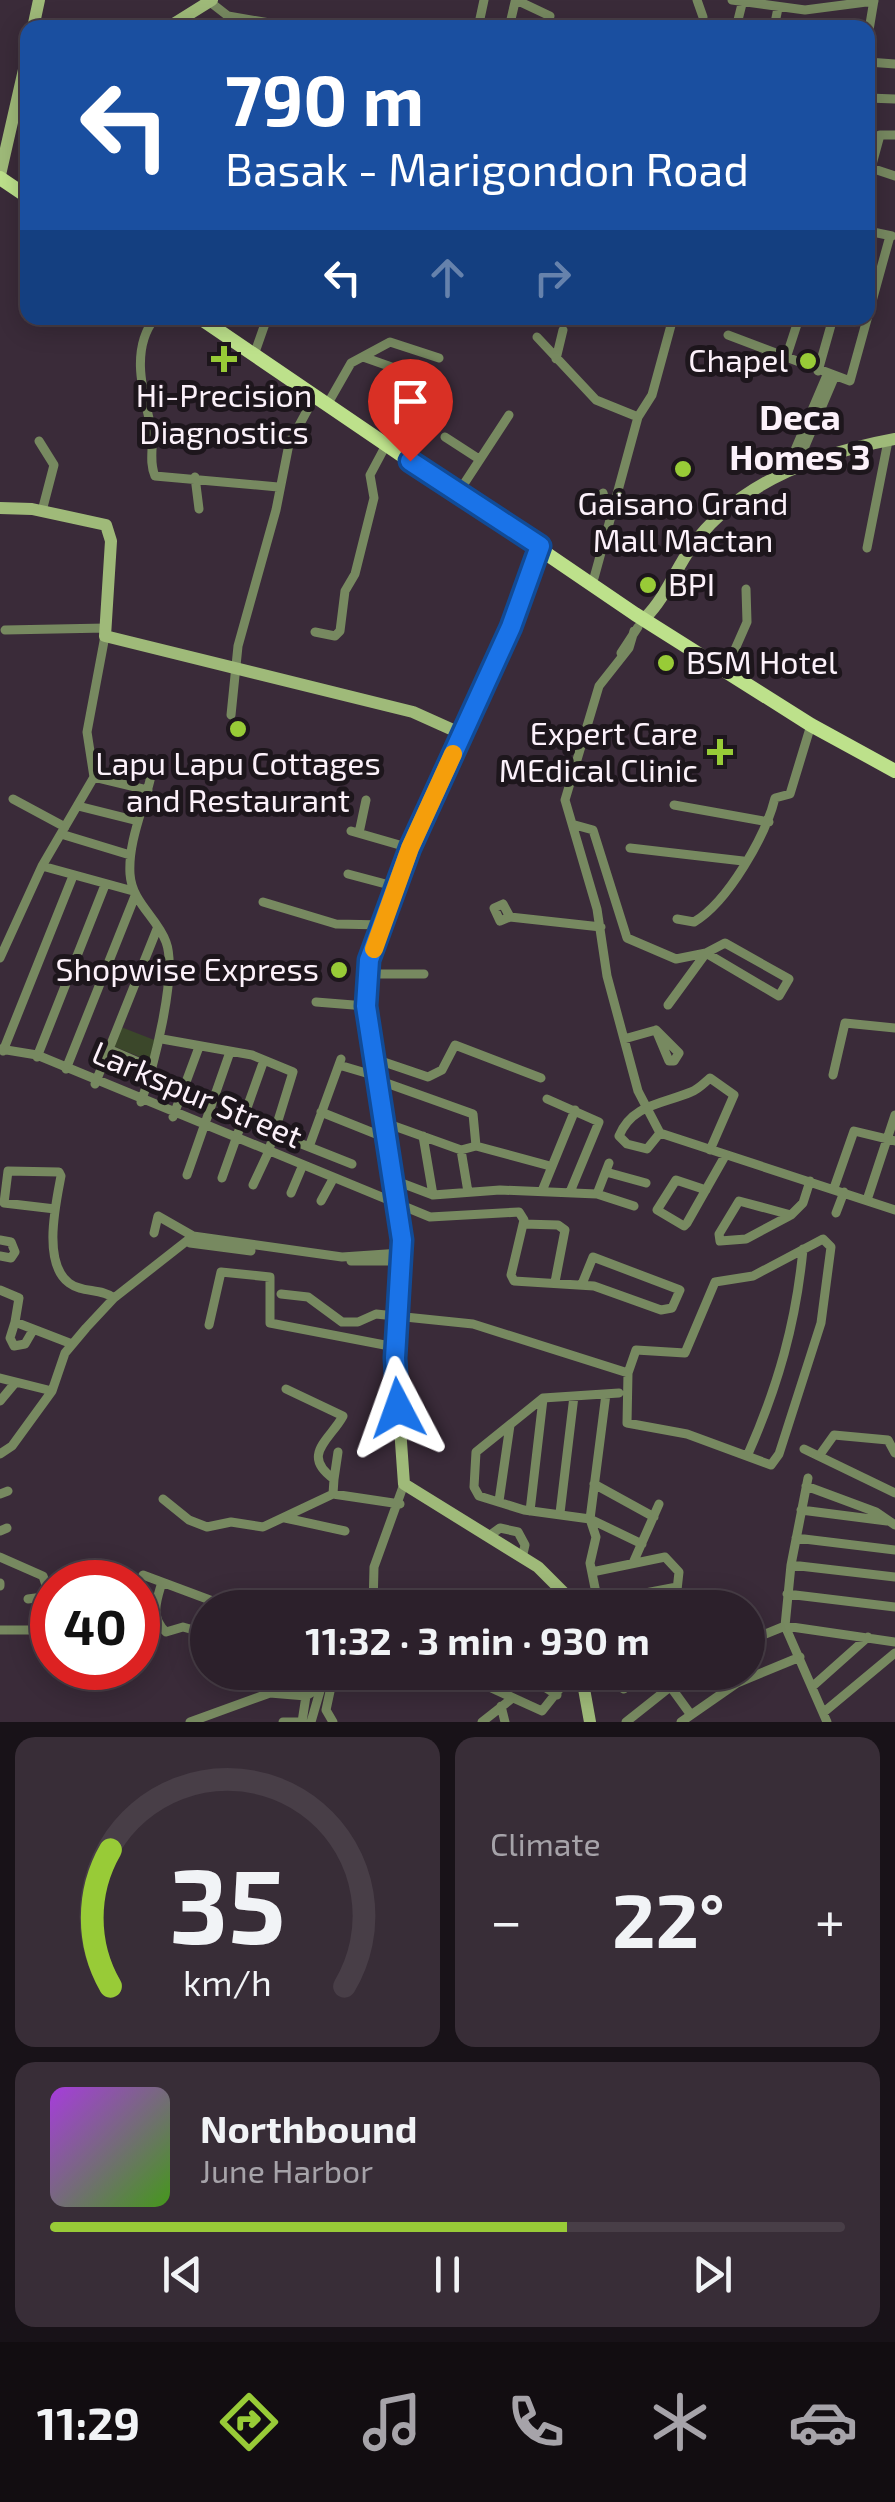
<!DOCTYPE html>
<html lang="en">
<head>
<meta charset="utf-8">
<style>
	:root { --surface:#2c202b; --page:#382d37; --text:#f1f3f6; --muted:#a6a3a9; --line:#483e47; --accent:#98cb37 }
	body { margin:0; font-family:"Exo 2",sans-serif; background:var(--page); color:var(--text); height:100vh; display:flex; flex-direction:column; font-size:38px; white-space:nowrap }
	* { box-sizing:border-box; margin:0 }
	p { font-size:32px; color:var(--muted) }
	.icon { flex:none; width:55px; height:55px; fill:none; stroke:currentColor; stroke-width:2; stroke-linecap:round; stroke-linejoin:round }
	.map { position:relative; height:1722px; overflow:hidden }
	.sheet { display:flex; flex-direction:column; gap:15px; padding:15px; background:#181218; flex:1 }
	.sheet>* { flex:none }
	.guide { position:absolute; left:20px; top:20px; width:855px; height:305px; border-radius:20px; box-shadow:0 5px 25px #0003,0 0 0 2px var(--line); background:#1a4fa0; color:#fff; overflow:hidden }
	.speed { position:absolute; left:30px; top:1560px; display:flex; gap:20px; font-size:50px; font-weight:700; text-align:center }
	.speed>* { display:grid; place-content:center; width:130px; height:130px; border-radius:50%; background:var(--surface); box-shadow:0 5px 25px #0003,0 0 0 2px var(--line); line-height:1 }
	.speed .limit { border:15px solid #d22; background:#fff; color:#111 }
	.pin { position:absolute; display:grid; place-items:center; width:85px; height:85px; color:#fff; margin:-102px -42px; border-radius:50% 50% 50% 0; rotate:-45deg; box-shadow:0 0 10px #0007 }
	.pin .icon { rotate:45deg }
	.me { position:absolute; width:110px; margin:-55px; rotate:356deg; stroke-linejoin:round; filter:drop-shadow(0 0 8px #0008) }
	.turn { display:flex; align-items:center; gap:35px; height:210px; padding:0 40px; font-size:45px }
	.turn .icon { width:130px; height:130px; stroke-width:2.5 }
	.turn b { display:block; font-size:70px; line-height:85px }
	.lanes { display:flex; align-items:center; height:95px; padding:0 40px; background:#0003; justify-content:center; gap:50px; direction:ltr }
	.lanes .off { opacity:.35 }
	.big { font-size:75px; font-weight:700; line-height:1.1 }
	.sheet .card { flex:1; display:flex; flex-direction:column; justify-content:center; gap:15px; min-width:0; padding:0 35px; border-radius:20px; background:var(--page) }
	.sheet .dial { align-items:center; gap:0 }
	.dial svg { height:260px; overflow:visible; fill:none; stroke:var(--line); stroke-width:7; stroke-linecap:round; text-anchor:middle }
	.dial text { fill:var(--text); stroke:none }
	.song { display:flex; align-items:center; gap:30px }
	.cover { width:120px; height:120px; border-radius:15px; background:linear-gradient(135deg,hsl(280 70% 55%),hsl(100 70% 35%)) }
	.played { height:10px; border-radius:5px; background:linear-gradient(90deg,var(--accent) 65%,var(--line) 65%) }
	.keys { display:flex; justify-content:space-around; direction:ltr }
	.heat { display:flex; justify-content:space-between; align-items:center; font-size:55px; direction:ltr }
	.sheet .tiles { flex:1; display:grid; gap:15px; grid-template-columns:1fr 1fr }
	.card:last-child { grid-column:span 2 }
	.trip { position:absolute; left:190px; top:1590px; width:575px; height:100px; border-radius:50px; background:var(--surface); box-shadow:0 5px 25px #0003,0 0 0 2px var(--line); font-weight:700; line-height:100px; text-align:center }
	.tabs { display:flex; height:160px; justify-content:space-around; align-items:center; background:#120d11; color:var(--muted) }
	.tabs .icon { width:70px; height:70px }
	.tabs .on { color:var(--accent) }
	.tabs b { font-size:45px; color:var(--text) }
	.map>svg:first-child { display:block }
</style>
</head>
<body>
<div class="map">
<svg width="895" height="1722" viewBox="0 0 895 1722">
	<rect width="100%" height="100%" fill="#3a2b39"/>
	<path fill="#3b472a" d="M121,1027L157,1041L150,1061L113,1046Z"/>
	<g fill="none" stroke-linecap="round" stroke-linejoin="round">
		<path stroke="#778960" stroke-width="9" d="M516,0L550,16
			M697,0L703,17
			M732,0L805,10L874,1
			M210,2L228,16L299,28
			M737,24L743,0
			M478,28L484,0
			M509,28L515,2
			M774,28L778,8
			M868,36L874,0
			M868,62L895,64
			M868,98L895,99
			M895,135H880L871,168L895,176
			M868,231L892,236
			M155,318C130,349 143,392 151,427C155,443 148,461 155,476L278,487
			M783,318L797,323
			M728,335L850,381L890,236
			M537,337L596,400L638,417
			M254,355L267,318
			M366,358L420,377
			M786,358L799,318
			M556,359L563,330
			M818,371L833,318
			M327,405L351,363L390,342L439,358
			M445,437L479,459
			M39,441L54,465L42,511
			M797,465L834,378
			M786,471L827,375
			M195,477L199,509
			M458,493L509,415
			M610,520L638,417L652,395L673,318
			M867,548L888,441
			M594,578L610,520L603,493
			M5,630L106,628
			M634,631L629,648L599,686L565,800L597,909L607,976L638,1091L660,1133L895,1210
			M315,632L335,636L340,631L345,591L355,574L374,498L370,475L386,445
			M621,653L638,627
			M725,672L747,622L746,589
			M231,715L238,646L276,510L289,444L315,396
			M94,777L148,790
			M13,799L65,827
			M674,805L769,822
			M78,806L138,821
			M575,825L593,830L627,938L676,959L706,953L779,996L789,979L725,943L706,953L668,1005
			M351,831L410,848
			M359,833L366,800
			M61,834L130,855
			M630,848L743,861
			M42,866L133,891
			M348,874L397,887
			M263,902L336,924L384,925
			M510,917L503,904L494,908L500,921L510,917L601,927
			M677,919L694,922C728,902 766,835 775,798L790,794L811,725
			M0,958L42,866L94,777L87,732L105,636
			M368,974H424
			M316,1002L366,1006
			M656,1030L679,1053L674,1061H669Z
			M162,1039L252,1055L293,1072L268,1153L253,1185
			M624,1039L656,1030
			M0,1049L37,1055L430,1217L519,1212L524,1220L511,1275L514,1281L594,1286L661,1310L672,1308L680,1290L593,1257L582,1284
			M108,1049L152,1068
			M3,1051L73,876
			M37,1057L105,885
			M375,1059L428,1077L442,1070L455,1045L541,1078
			M339,1065L366,1073
			M66,1069L135,896
			M833,1075L845,1023L895,1028
			M95,1084L157,929
			M389,1084L473,1114L476,1146
			M547,1099L599,1122L570,1192
			M141,1102C153,1069 178,974 166,942C157,917 132,903 130,874C128,841 144,808 151,776
			M321,1112L386,1138
			M173,1117L199,1047
			M383,1122L461,1150L476,1146L550,1166
			M660,1133L647,1149L627,1144L619,1136C632,1104 663,1104 691,1092C699,1089 704,1083 710,1078L734,1095L710,1150
			M423,1136L433,1195
			M294,1141L352,1164
			M309,1147L341,1059
			M461,1150L468,1192
			M606,1172L646,1183
			M187,1175L230,1052
			M222,1178L264,1060
			M404,1184L433,1195L500,1190L597,1194L609,1163
			M834,1188L854,1131L895,1141
			M706,1190L676,1180L657,1210L684,1226L687,1223L725,1156
			M542,1191L575,1110
			M291,1193L302,1167
			M597,1194L634,1206
			M867,1200L895,1115
			M321,1201L333,1179
			M739,1201L791,1215L746,1239L720,1241L719,1234Z
			M55,1209L4,1203L8,1171L59,1172L61,1176C56,1203 42,1263 69,1283C82,1293 101,1288 114,1298
			M836,1213L844,1192
			M791,1215L803,1203L810,1181
			M523,1224L558,1225L565,1230L555,1282
			M154,1233L158,1216L193,1236L342,1257L401,1253
			M823,1239L831,1247L821,1323L779,1454L771,1465L687,1434L627,1423L628,1373L636,1350L685,1353L715,1282L753,1276Z
			M0,1240L11,1242L15,1252L11,1258L0,1256
			M190,1243L251,1251
			M351,1261H400
			M0,1290L19,1298L15,1322L72,1344
			M281,1294L308,1297L342,1322H358L376,1314L473,1324L628,1373
			M15,1322L10,1338L14,1346L25,1344L32,1332
			M209,1325L221,1272L270,1277V1323L395,1347
			M0,1378L52,1391
			M286,1389L343,1416C330,1440 300,1455 334,1479L333,1494
			M619,1393L543,1398L476,1452L474,1487L479,1496L524,1510L590,1519L642,1544
			M0,1401L15,1383
			M804,1449L895,1493
			M0,1454L12,1446L52,1391L65,1353L86,1328L114,1298L193,1236
			M748,1454C778,1386 796,1323 803,1249
			M819,1456L834,1435L888,1440L895,1453
			M808,1478L791,1565L785,1626L827,1722
			M334,1479L338,1452
			M594,1484L654,1517
			M806,1486L876,1512L895,1525
			M0,1494L8,1491
			M163,1499L189,1520L207,1527L231,1522L263,1527L333,1494L400,1504
			M499,1501L510,1425
			M801,1510L887,1521
			M530,1511L543,1399
			M560,1513L574,1396
			M285,1518L345,1531
			M0,1531L7,1528
			M489,1536L500,1528L518,1532L525,1545L522,1558
			M796,1538L895,1550
			M0,1557L43,1576L52,1603
			M633,1563L659,1504
			M791,1565L895,1577
			M592,1572L665,1557L679,1572L675,1608
			M143,1575L226,1606L322,1605
			M162,1582C156,1602 150,1617 166,1632L183,1627L208,1634
			M0,1583V1586
			M787,1594L895,1607
			M28,1599L50,1596
			M339,1602L371,1596
			M598,1602L677,1587
			M322,1608L329,1596L338,1599L340,1608
			M353,1608H357
			M373,1608L374,1567L404,1484
			M599,1608L590,1563L596,1537L590,1519L606,1394
			M0,1630H52
			M748,1641L785,1626L895,1642
			M490,1672L487,1686L542,1711L565,1682L563,1672
			M521,1672L557,1695
			M595,1672L624,1689
			M332,1682L326,1710L333,1722
			M670,1686L691,1715
			M813,1686L868,1637
			M501,1706L505,1722
			M824,1712L895,1653
			M190,1722L270,1693L306,1696L343,1672
			M283,1722H302
			M302,1722L306,1696
			M311,1722L320,1691
			M482,1722L510,1700
			M626,1722L689,1672
			M681,1722L737,1683L800,1657"/>
		<path stroke="#9fba79" stroke-width="12" d="M33,28L39,0
			M167,28L212,0
			M0,175L28,52
			M0,508L32,509L106,525L111,541L105,636L413,712L462,734
			M540,546L511,627L410,848L369,960L366,1006L402,1240L395,1358L404,1484L538,1567L572,1601L573,1608
			M645,618C666,597 675,570 692,546C739,481 820,453 895,439
			M581,1672L590,1722"/>
		<path stroke="#bde18b" stroke-width="14" d="M0,178L28,197
			M200,318L635,614L811,725L895,771"/>
	</g>
	<g fill="none" stroke-linecap="round" stroke-linejoin="round">
		<defs>
			<path id="route" d="M398,1408L395,1358L402,1240L366,1006L369,960L410,848L511,627L540,546L410,461"/>
		</defs>
		<use href="#route" stroke="#114b97" stroke-width="25"/>
		<use href="#route" stroke="#1a73e8" stroke-width="18"/>
		<path stroke="#f59e0b" stroke-width="18" d="M374,949L410,848L453,754"/>
	</g>
	<g fill="#98cb37" stroke="#1d161c" stroke-width="4">
		<path d="M219 344h10v10h10v10h-10v10h-10v-10h-10v-10h10z"/>
		<circle cx="808" cy="361" r="10"/>
		<circle cx="683" cy="469" r="10"/>
		<circle cx="648" cy="585" r="10"/>
		<circle cx="666" cy="663" r="10"/>
		<circle cx="238" cy="729" r="10"/>
		<path d="M715 737h10v10h10v10h-10v10h-10v-10h-10v-10h10z"/>
		<circle cx="339" cy="970" r="10"/>
	</g>
	<g text-anchor="middle" stroke-width="10" stroke-linejoin="round" paint-order="stroke">
		<g font-size="32" fill="#fcf1fa" stroke="#1d161c" text-anchor="end">
			<text x="788" y="372">Chapel</text>
			<text x="224" y="407" text-anchor="middle">Hi-Precision<tspan x="224" dy="37">Diagnostics</tspan></text>
			<text x="683" y="515" text-anchor="middle">Gaisano Grand<tspan x="683" dy="37">Mall Mactan</tspan></text>
			<text x="668" y="596" text-anchor="start">BPI</text>
			<text x="686" y="674" text-anchor="start">BSM Hotel</text>
			<text x="698" y="745">Expert Care<tspan x="698" dy="37">MEdical Clinic</tspan></text>
			<text x="238" y="775" text-anchor="middle">Lapu Lapu Cottages<tspan x="238" dy="37">and Restaurant</tspan></text>
			<text x="319" y="981">Shopwise Express</text>
		</g>
		<g font-size="32" fill="#fcf1fa" stroke="#1d161c">
			<text transform="translate(197 1095) rotate(23)" y="11">Larkspur Street</text>
		</g>
		<g font-size="35" font-weight="bold" fill="#fcf1fa" stroke="#1d161c">
			<text x="800" y="430">Deca<tspan x="800" dy="40">Homes 3</tspan></text>
		</g>
	</g>
</svg>
<div class="speed"><div class="limit">40</div></div>
<div class="pin" style="left:410px;top:461px;background:#d93025"><svg class="icon" aria-label="arrive" viewBox="0 0 24 24"><path d="M6 21V4h12l-3 4 3 4H6"/></svg></div>
<svg class="me" style="left:398px;top:1408px" viewBox="-20 -20 40 40"><path d="M0-17L14 15 0 8-14 15z" fill="#1a73e8" stroke="#fff" stroke-width="4"/></svg>
<div class="trip">11:32 · 3 min · 930 m</div>
<div class="guide">
<div class="turn"><svg class="icon" aria-label="left" viewBox="0 0 24 24"><path d="M17 20v-9H6M10 6l-5 5 5 5"/></svg><div><b>790 m</b>Basak - Marigondon Road</div></div>
<div class="lanes"><svg class="icon" aria-label="left" viewBox="0 0 24 24"><path d="M17 20v-9H6M10 6l-5 5 5 5"/></svg><svg class="icon off" aria-label="ahead" viewBox="0 0 24 24"><path d="M12 20V5M6 11l6-6 6 6"/></svg><svg class="icon off" aria-label="right" viewBox="0 0 24 24"><path d="M7 20v-9h11M14 6l5 5-5 5"/></svg></div>
</div>
</div>
<section class="sheet">
<div class="tiles">
<div class="card dial"><svg viewBox="0 0 100 80">
<path d="M14 69A42 42 0 1 1 86 69"/>
<path d="M14 69A42 42 0 0 1 14 27" stroke="#98cb37"/>
<text x="50" y="56" font-size="32" font-weight="700">35</text>
<text x="50" y="72" font-size="11">km/h</text>
</svg></div>
<div class="card"><p>Climate</p>
<div class="heat"><a>−</a><b class="big">22°</b><a>+</a></div>
</div>
<div class="card">
<div class="song"><i class="cover"></i><div><b>Northbound</b><p>June Harbor</p></div></div>
<div class="played"></div>
<div class="keys"><svg class="icon" aria-label="previous" viewBox="0 0 24 24"><path d="M18 5L8 12l10 7zM5 5v14"/></svg><svg class="icon" aria-label="pause" viewBox="0 0 24 24"><path d="M8 5v14M16 5v14"/></svg><svg class="icon" aria-label="next" viewBox="0 0 24 24"><path d="M6 5l10 7-10 7zM19 5v14"/></svg></div>
</div>
</div>
</section>
<nav class="tabs">
<b>11:29</b>
<svg class="icon on" aria-label="directions" viewBox="0 0 24 24"><path d="M12 3l9 9-9 9-9-9zM9 14v-3h6M13 9l2 2-2 2"/></svg>
<svg class="icon" aria-label="music" viewBox="0 0 24 24"><path d="M9 18V5l10-2v13"/><circle cx="6" cy="18" r="3"/><circle cx="16" cy="16" r="3"/></svg>
<svg class="icon" aria-label="phone" viewBox="0 0 24 24"><path d="M5 4h4l2 5-3 2q2 4 5 5l2-3 5 2v4C11 20 4 13 5 4z"/></svg>
<svg class="icon" aria-label="climate" viewBox="0 0 24 24"><path d="M12 3v18M4 7l16 10M4 17L20 7"/></svg>
<svg class="icon" aria-label="car" viewBox="0 0 24 24"><path d="M5 17H2v-5l4-1 3-4h7l3 4 3 1v5h-3M9 17h6M6 11h13"/><circle cx="7" cy="17" r="2"/><circle cx="17" cy="17" r="2"/></svg>
</nav>
</body>
</html>
